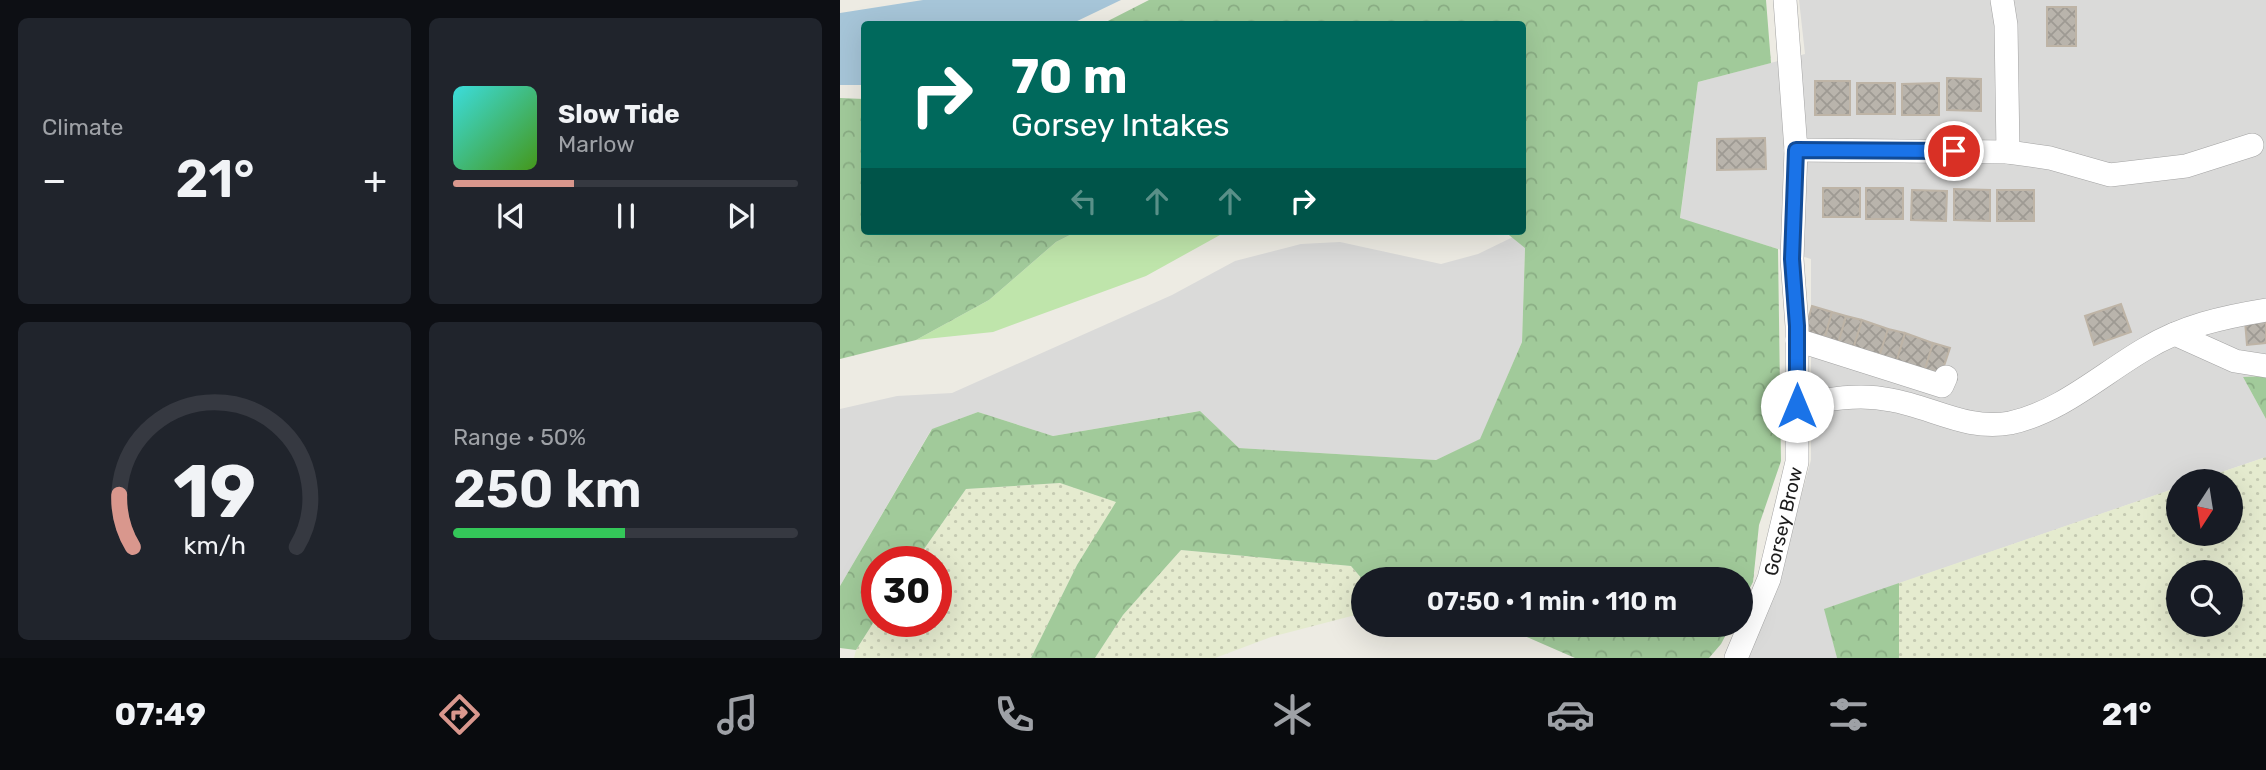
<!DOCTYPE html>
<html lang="en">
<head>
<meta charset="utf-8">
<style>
	:root { --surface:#171b24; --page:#20242c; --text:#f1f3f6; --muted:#9ea1a6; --line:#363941; --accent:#d9978d }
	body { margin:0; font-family:Rubik,sans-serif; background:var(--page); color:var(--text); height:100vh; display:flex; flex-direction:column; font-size:26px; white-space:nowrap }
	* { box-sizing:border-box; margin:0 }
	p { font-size:23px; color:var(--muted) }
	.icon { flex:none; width:38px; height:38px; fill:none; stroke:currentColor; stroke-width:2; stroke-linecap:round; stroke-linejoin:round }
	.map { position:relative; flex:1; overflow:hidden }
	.side { display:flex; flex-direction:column; gap:18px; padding:18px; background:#0d0f14; width:840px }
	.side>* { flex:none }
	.top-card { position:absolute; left:21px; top:21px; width:665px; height:214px; border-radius:7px; box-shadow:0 7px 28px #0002; background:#00695c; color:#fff; overflow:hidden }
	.needle { width:46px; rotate:192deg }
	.controls { position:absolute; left:1326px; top:469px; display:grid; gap:14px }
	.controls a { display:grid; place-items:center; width:77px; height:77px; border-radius:50%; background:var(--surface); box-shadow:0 7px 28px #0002; font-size:35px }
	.speed { position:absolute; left:21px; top:546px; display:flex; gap:14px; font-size:35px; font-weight:700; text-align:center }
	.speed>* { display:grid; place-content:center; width:91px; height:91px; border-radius:50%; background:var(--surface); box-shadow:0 7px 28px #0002; line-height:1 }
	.speed .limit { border:10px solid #d22; background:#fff; color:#111 }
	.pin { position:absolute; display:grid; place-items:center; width:60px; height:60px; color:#fff; margin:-30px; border:4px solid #fff; border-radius:50%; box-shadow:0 2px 7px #0007 }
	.me { position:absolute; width:77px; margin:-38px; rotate:0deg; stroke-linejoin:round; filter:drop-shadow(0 0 5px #0008) }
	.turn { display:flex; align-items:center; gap:24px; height:147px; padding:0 35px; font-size:32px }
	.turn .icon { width:91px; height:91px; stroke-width:2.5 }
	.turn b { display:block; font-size:49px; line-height:60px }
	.lanes { display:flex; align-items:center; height:66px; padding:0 35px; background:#0003; justify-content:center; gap:35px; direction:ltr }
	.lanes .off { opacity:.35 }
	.big { font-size:52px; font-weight:600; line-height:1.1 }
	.side .card { flex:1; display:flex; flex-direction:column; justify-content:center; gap:10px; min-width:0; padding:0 24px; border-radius:10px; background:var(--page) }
	.side .dial { align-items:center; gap:0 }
	.dial svg { height:182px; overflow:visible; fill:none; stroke:var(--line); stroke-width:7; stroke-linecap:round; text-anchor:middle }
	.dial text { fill:var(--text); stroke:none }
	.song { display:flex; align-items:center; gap:21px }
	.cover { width:84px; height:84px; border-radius:10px; background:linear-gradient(135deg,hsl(180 70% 55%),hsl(100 70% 35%)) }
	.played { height:7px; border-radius:4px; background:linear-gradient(90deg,var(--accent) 35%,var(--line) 35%) }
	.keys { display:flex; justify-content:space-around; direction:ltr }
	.heat { display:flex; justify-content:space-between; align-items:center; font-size:38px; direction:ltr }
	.charge { height:10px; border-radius:5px; background:linear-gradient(90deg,#34c759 50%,var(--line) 0) }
	.side .tiles { flex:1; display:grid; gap:18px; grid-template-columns:repeat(2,1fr) }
	.trip { position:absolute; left:511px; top:567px; width:402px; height:70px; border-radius:35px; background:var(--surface); box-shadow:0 7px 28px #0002; font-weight:600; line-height:70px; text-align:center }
	.dock { display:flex; height:112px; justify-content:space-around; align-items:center; background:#090b0e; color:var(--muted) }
	.dock .icon { width:49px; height:49px }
	.dock .active { color:var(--accent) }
	.dock b { font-size:32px; color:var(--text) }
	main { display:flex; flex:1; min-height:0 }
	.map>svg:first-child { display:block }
</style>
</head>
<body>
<main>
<section class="side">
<div class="tiles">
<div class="card"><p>Climate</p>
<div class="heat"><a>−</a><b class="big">21°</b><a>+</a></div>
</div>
<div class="card">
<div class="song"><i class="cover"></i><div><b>Slow Tide</b><p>Marlow</p></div></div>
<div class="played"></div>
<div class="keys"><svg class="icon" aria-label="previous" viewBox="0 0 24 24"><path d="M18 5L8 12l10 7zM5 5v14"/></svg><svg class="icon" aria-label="pause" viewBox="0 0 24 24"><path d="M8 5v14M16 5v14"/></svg><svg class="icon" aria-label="next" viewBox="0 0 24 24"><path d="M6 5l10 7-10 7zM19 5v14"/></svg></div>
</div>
<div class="card dial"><svg viewBox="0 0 100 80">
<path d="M14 69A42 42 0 1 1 86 69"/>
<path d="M14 69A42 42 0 0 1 8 46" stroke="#d9978d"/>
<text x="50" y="56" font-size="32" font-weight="700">19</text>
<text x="50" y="72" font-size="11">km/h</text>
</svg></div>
<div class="card"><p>Range · 50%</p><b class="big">250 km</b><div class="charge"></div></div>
</div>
</section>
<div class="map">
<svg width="1426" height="658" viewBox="0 0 1426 658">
	<defs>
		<pattern id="farmland-dots" width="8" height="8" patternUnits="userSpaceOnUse" patternTransform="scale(1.75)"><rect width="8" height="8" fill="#e5ebcf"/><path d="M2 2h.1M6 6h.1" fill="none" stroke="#c4c9b1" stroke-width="1.8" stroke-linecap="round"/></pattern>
		<pattern id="forest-crowns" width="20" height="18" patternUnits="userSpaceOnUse" patternTransform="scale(1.75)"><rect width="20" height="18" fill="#a1ca9a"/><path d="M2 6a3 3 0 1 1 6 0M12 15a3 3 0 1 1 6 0" fill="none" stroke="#8aad84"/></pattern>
		<pattern id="building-cross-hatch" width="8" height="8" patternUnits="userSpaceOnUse" patternTransform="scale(1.75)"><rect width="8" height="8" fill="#b9b4ac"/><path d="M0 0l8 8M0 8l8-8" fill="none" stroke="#9e9a93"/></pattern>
	</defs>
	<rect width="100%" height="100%" fill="#edebe3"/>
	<path fill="#dadad9" d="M959,0H1426V376L1403,377L1426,419V457L1355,481H1339V487L985,609L997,658H906L936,588L971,460V259L840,219L858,82L965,54Z
		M673,237L685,247L682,342L640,440L596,460L399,448L359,411L213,436L138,412L91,430L0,586V409L57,396L112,393L332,295L395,261L461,244L500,242L601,264L638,254Z"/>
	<path fill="url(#farmland-dots)" fill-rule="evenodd" d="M1426,457V658H1059V583L1339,487V534H1391V481H1355ZM1339,572H1391V625H1339Z
		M220,483L277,502L237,565L191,658H14L16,650L37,617V621H96V562H75L126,489Z
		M341,550L511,566L523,580V613L431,637L375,658H255L283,615Z"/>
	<path fill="#bfe5ab" d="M238,231H394L380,235L306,276L153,332L76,340L149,300L216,242Z"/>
	<path fill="url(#forest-crowns)" d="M309,0H926L931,63L858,82L840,218L938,249L941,461L919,525L913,582L901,605V579L523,580L511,566L341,550L283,615L255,658H191L237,565L276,502L220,483L126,489L75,562H37V617L16,650L0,648V586L92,429L138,412L213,436L360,411L399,448L596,460L640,439L682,342L685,248L664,231H682V24H262Z
		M0,98L24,99V231H238L216,242L149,300L76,340L0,359Z
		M1426,376V419L1403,377Z
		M1059,583V658H997L984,609Z
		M659,625H891L881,644L869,658H735Z"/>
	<path fill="#a6c5d8" d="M83,0H281L231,24H24V85H0V13Z"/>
	<path fill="url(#building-cross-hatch)" stroke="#beb4a6" stroke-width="2" d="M1207,7H1236V46H1207Z
		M1107,78L1141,79V111L1107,110Z
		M975,81H1010V115H975Z
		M1017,83H1055V114H1017Z
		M1099,83V115H1062V84Z
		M925,138L926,169L877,170V139Z
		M983,188H1020V217H983Z
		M1026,188H1063V219H1026Z
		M1114,189L1150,190V221L1114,220Z
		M1072,190L1107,191L1106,221L1071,220Z
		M1157,190H1194V221H1157Z
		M1281,304L1291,332L1254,345L1245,316Z
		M972,306L992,312L984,340L964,334Z
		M992,312L1006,316L998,344L984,340Z
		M1006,316L1022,320L1013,349L998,344Z
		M1426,319V343L1407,345L1405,321Z
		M1022,320L1048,329L1039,357L1013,349Z
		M1048,329L1065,333L1056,363L1039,357Z
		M1065,333L1093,343L1084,372L1056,363Z
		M1093,343L1110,348L1100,378L1084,372Z"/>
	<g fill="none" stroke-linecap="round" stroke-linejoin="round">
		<defs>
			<g id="minor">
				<path d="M1162,0L1166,25L1168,152"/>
				<path d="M956,150L1168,152L1210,158L1270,175L1346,166L1412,145"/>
				<path d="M1335,334L1395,361L1426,366"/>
				<path d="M957,340L1102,386L1106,377"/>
				<path d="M957,406C988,399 1019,393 1051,400C1092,407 1127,431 1170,423C1221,412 1262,374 1305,349C1343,326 1383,317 1426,310"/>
				<path id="s1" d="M896,658L929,579L957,462V326L952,259L956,150L945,0"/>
			</g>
		</defs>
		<use href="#minor" stroke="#a3a3a3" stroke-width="24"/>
		<use href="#minor" stroke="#fff" stroke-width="23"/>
	</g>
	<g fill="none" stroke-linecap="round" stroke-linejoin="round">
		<defs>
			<path id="route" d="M957,406V326L952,259L956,150L1114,151"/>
		</defs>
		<use href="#route" stroke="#114b97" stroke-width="18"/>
		<use href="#route" stroke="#1a73e8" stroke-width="12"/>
	</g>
	<g text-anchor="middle" stroke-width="5" stroke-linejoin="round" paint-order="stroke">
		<g font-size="19" fill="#1c1c1c" stroke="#fff">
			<text dy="7" stroke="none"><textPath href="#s1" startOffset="145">Gorsey Brow</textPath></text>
		</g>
	</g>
</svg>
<div class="controls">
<a><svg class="needle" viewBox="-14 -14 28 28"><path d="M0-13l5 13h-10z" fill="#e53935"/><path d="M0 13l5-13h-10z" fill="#9ea1a6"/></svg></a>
<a><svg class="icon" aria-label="search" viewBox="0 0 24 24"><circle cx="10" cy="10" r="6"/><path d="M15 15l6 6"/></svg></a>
</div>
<div class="speed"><div class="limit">30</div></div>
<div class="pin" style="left:1114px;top:151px;background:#d93025"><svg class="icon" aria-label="arrive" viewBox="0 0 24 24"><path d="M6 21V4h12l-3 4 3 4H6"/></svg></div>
<svg class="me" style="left:957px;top:406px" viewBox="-20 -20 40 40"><circle r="19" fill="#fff"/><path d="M0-13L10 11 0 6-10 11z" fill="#1a73e8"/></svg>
<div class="trip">07:50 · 1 min · 110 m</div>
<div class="top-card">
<div class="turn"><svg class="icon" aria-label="right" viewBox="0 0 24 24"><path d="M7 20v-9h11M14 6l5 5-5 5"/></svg><div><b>70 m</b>Gorsey Intakes</div></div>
<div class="lanes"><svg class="icon off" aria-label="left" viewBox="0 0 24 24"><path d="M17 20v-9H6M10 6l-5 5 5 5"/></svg><svg class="icon off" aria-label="ahead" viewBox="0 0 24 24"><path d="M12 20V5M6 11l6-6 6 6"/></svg><svg class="icon off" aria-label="ahead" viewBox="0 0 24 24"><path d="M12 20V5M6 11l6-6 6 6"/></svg><svg class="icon" aria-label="right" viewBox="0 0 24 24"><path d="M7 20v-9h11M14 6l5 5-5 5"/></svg></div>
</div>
</div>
</main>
<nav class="dock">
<b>07:49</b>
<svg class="icon active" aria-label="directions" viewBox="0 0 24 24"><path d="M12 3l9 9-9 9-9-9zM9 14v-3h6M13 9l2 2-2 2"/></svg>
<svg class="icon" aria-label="music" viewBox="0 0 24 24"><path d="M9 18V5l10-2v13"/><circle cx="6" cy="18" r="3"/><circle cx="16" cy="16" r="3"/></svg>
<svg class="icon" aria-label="phone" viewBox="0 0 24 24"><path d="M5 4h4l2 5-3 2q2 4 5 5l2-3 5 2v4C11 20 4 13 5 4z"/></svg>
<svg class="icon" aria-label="climate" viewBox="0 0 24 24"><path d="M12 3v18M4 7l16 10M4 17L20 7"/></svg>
<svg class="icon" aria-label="car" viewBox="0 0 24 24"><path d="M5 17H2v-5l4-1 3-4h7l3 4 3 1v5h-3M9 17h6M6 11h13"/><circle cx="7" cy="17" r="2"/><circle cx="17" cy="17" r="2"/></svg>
<svg class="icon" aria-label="filters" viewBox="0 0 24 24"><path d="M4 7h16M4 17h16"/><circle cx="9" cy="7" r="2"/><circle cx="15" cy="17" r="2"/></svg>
<b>21°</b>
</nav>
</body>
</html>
